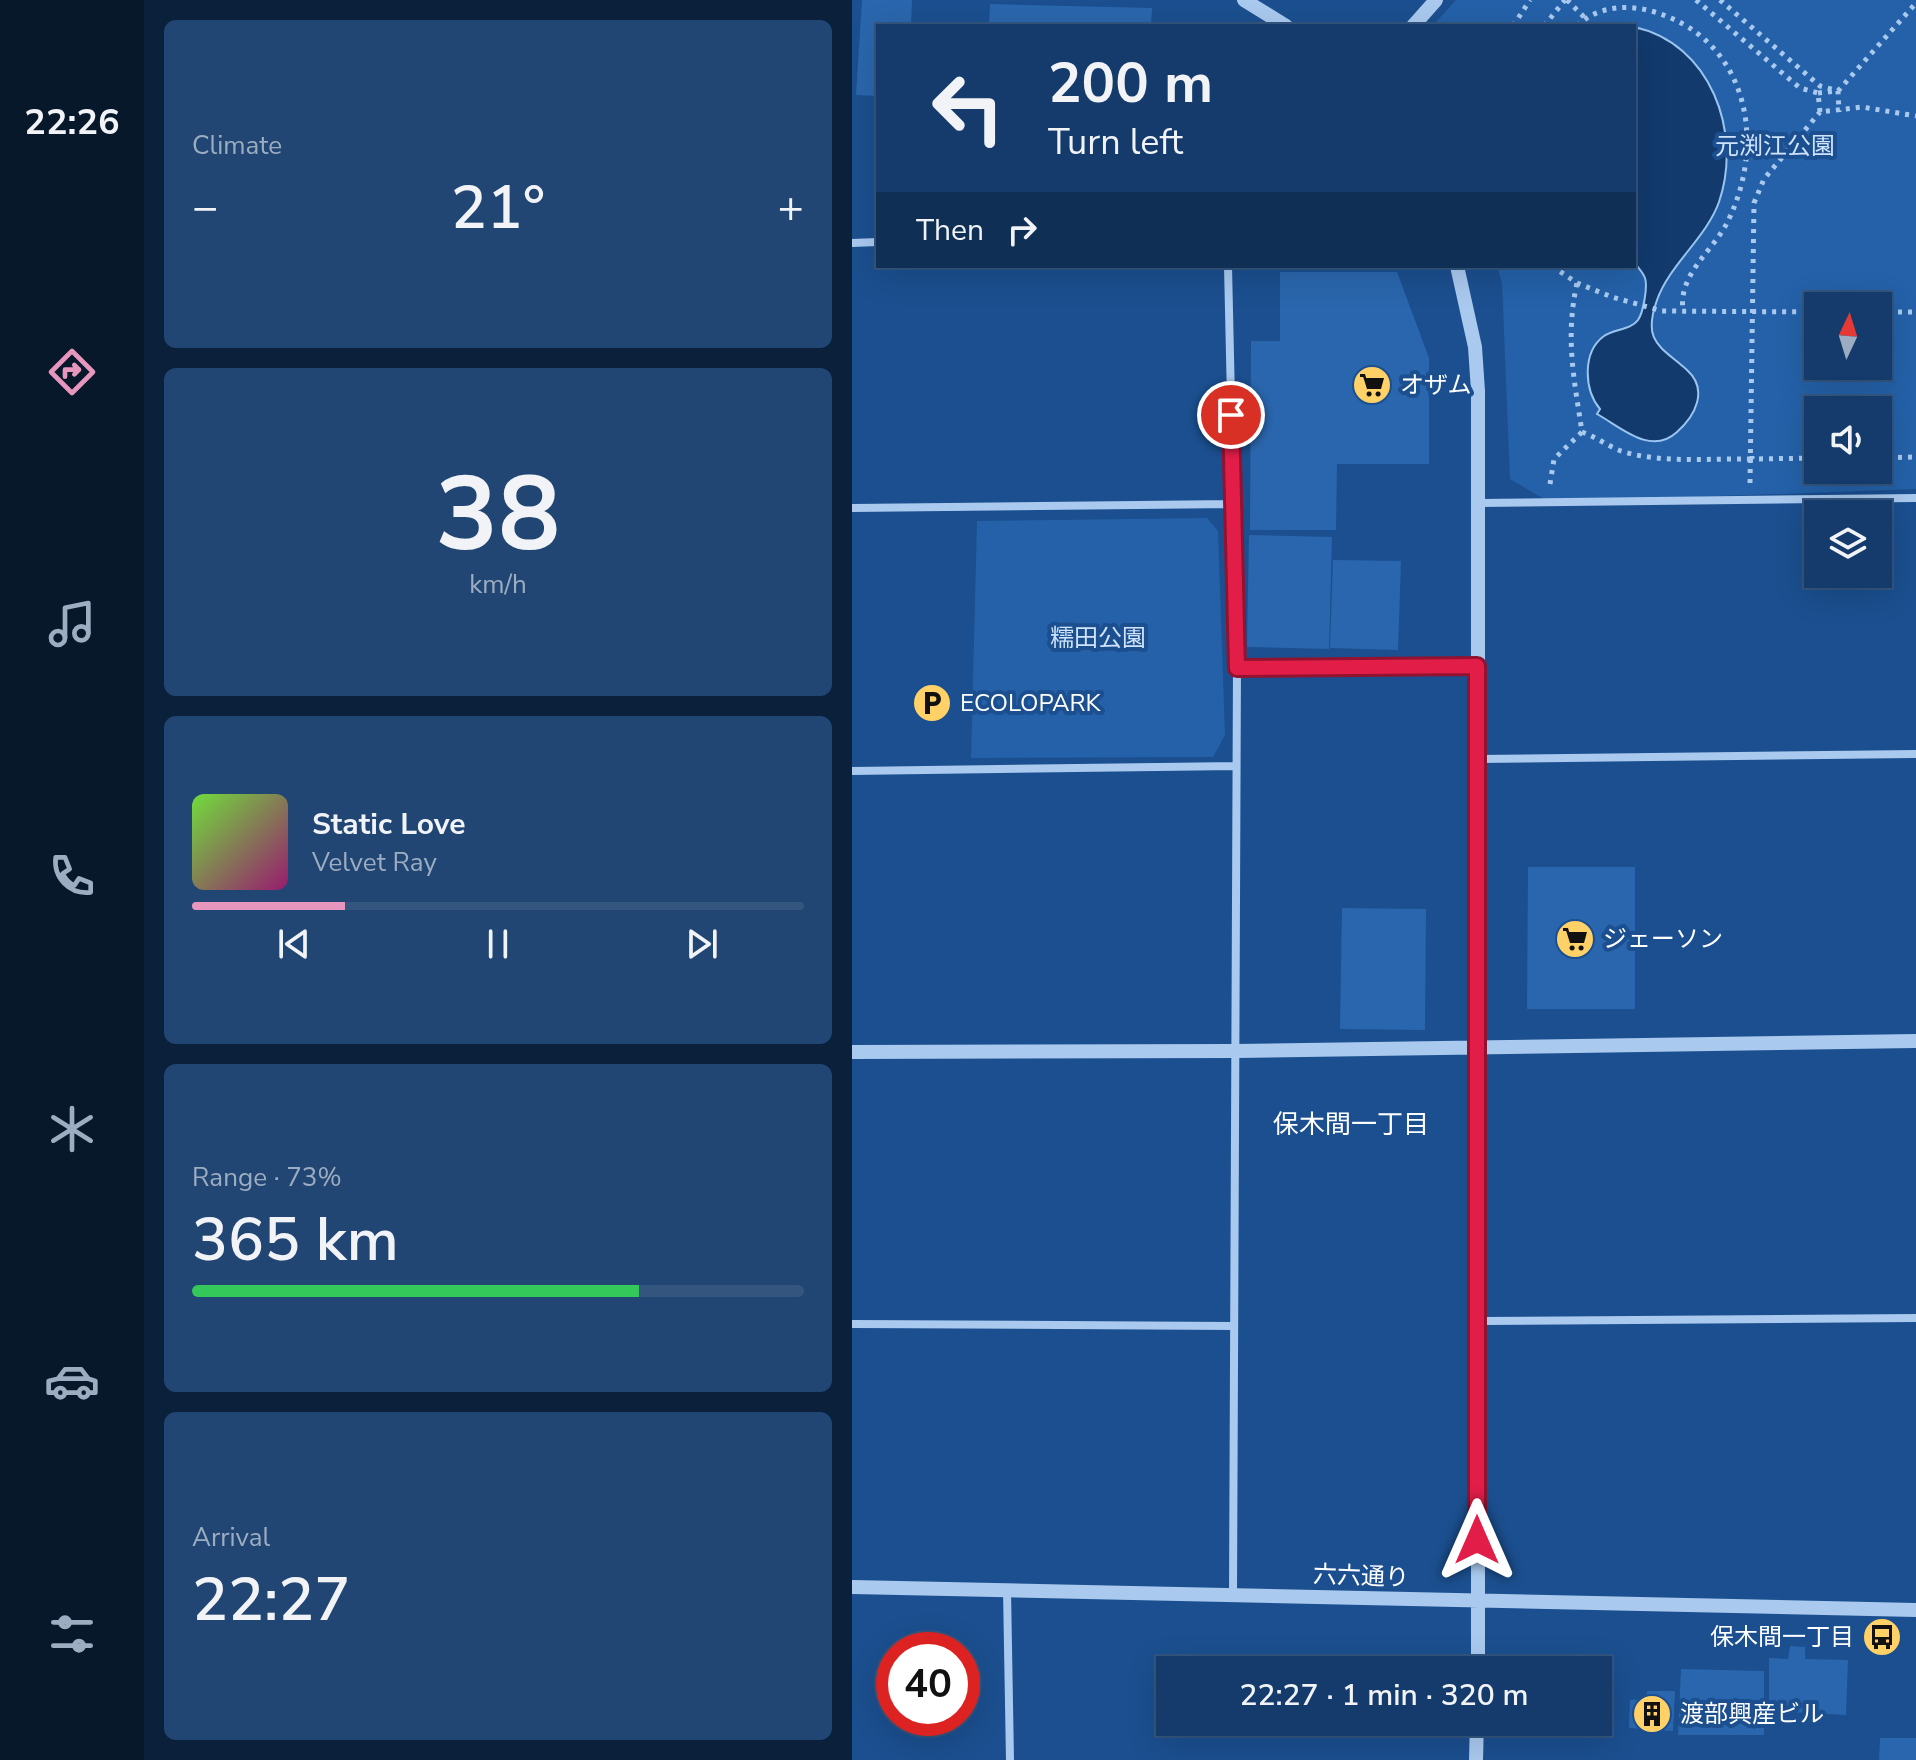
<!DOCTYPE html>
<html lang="en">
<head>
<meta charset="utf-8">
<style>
	:root { --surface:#143b6b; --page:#214673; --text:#f1f3f6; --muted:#9dadc1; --line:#33557e; --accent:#e797bd }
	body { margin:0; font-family:"Nunito Sans","Noto Sans JP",sans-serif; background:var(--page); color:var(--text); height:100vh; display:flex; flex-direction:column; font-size:30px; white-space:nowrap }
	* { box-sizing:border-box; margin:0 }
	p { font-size:26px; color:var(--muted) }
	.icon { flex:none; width:44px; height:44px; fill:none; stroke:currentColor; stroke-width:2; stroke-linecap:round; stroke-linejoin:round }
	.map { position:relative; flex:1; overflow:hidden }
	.details { display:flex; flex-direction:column; gap:20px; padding:20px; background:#0b203b; width:708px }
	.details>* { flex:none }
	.guide { position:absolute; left:24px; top:24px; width:760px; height:244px; border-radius:0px; box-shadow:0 8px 32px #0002,0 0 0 2px var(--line); background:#143b6b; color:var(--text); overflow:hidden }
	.needle { width:52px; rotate:4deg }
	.tools { position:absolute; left:952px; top:292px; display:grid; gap:16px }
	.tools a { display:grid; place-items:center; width:88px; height:88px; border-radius:0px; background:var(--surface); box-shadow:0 8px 32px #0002,0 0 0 2px var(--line); font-size:40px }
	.speed { position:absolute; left:24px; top:1632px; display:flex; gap:16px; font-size:40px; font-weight:700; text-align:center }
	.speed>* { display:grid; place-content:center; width:104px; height:104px; border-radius:50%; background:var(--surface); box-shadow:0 8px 32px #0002,0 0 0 2px var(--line); line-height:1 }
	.speed .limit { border:12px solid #d22; background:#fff; color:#111 }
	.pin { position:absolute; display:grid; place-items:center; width:68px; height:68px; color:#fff; margin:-34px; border:4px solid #fff; border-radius:50%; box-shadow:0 2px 8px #0007 }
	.me { position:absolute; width:88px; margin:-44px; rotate:0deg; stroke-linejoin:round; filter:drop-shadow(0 0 6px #0008) }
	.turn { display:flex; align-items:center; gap:28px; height:168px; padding:0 40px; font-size:36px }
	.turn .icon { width:104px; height:104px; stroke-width:2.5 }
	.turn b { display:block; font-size:56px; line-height:68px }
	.then { display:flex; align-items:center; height:76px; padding:0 40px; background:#0003; gap:16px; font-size:30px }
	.big { font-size:60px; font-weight:600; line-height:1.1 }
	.details .widget { flex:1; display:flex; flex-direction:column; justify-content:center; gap:12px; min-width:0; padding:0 28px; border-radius:12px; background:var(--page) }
	.details .dial { align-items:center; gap:0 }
	.dial b { font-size:104px; line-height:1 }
	.song { display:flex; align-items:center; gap:24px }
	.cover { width:96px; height:96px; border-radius:12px; background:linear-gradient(135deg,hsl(100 70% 55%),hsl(320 70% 35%)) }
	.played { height:8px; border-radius:4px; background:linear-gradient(90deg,var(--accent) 25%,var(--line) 25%) }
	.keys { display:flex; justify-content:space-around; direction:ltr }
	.heat { display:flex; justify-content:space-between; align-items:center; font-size:44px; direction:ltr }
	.charge { height:12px; border-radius:6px; background:linear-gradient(90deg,#34c759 73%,var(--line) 0) }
	.trip { position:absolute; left:304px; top:1656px; width:456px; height:80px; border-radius:0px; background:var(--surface); box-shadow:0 8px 32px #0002,0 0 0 2px var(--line); font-weight:600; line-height:80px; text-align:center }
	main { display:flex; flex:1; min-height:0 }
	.dock { display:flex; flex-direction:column; width:144px; justify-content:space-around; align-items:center; background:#08182b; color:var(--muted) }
	.dock .icon { width:56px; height:56px }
	.dock .active { color:var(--accent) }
	.dock b { font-size:36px; color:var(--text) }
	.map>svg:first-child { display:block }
</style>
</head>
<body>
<main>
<nav class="dock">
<b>22:26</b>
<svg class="icon active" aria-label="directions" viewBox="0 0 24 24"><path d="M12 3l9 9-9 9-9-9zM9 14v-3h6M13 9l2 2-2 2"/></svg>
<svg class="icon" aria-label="music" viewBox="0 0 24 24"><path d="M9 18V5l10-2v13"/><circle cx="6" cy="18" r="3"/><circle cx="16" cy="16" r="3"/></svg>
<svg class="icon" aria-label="phone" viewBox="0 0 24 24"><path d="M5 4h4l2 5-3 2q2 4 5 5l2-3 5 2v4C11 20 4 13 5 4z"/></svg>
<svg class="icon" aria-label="climate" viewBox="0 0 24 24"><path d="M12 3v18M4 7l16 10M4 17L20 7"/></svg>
<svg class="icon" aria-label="car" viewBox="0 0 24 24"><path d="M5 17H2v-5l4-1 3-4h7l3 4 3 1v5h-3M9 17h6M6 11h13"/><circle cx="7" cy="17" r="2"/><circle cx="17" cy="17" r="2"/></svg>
<svg class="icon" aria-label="filters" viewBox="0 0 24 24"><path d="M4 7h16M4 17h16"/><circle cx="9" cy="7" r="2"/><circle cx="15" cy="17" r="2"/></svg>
</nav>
<section class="details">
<div class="widget"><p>Climate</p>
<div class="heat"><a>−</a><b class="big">21°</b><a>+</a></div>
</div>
<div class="widget dial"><b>38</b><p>km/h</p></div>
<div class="widget">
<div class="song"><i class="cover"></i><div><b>Static Love</b><p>Velvet Ray</p></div></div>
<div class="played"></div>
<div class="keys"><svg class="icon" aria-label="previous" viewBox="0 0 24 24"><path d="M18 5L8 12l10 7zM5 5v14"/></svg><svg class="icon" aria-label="pause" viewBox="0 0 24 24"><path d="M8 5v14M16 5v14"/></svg><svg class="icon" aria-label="next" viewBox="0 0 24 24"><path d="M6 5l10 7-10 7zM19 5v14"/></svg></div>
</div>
<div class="widget"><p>Range · 73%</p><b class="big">365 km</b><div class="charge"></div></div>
<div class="widget"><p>Arrival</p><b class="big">22:27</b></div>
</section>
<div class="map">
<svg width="1064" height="1760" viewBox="0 0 1064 1760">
	<rect width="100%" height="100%" fill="#1b4f8f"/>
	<path fill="#2461a8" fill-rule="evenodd" d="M604,0H1064V489L697,502L658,479L650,283L645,266H782V26H584L585,21ZM966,306H1026V366H966ZM966,410H1026V470H966Z
		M355,518L366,531L373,735L361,757L119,758L125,521Z"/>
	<path fill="#123a6d" stroke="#9cc4f0" stroke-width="2" d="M782,27C858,43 891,132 867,202C854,238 818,264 805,300C790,342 808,346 835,370C857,390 843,416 825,432C799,456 770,428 745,414L748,409C732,390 730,352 752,336C761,329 779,330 786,320C791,313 796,287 793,278C791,273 786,267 782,263Z"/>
	<path fill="#2a66ad" d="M10,0H60L59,26H26V96L4,95Z
		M138,4L300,8L299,26H137Z
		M428,272H545L577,358V464H485L484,530H398L399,341H428Z
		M397,535L480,537L477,649L395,647Z
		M481,560L549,561L546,650L478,648Z
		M676,867H783V1009H675Z
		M490,908L574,909L573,1030L488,1029Z
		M938,1646L953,1647V1659L996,1660L994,1715L917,1711V1658L936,1659Z
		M829,1669L912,1671V1735H826Z
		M795,1691H823L821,1731L777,1728L778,1700L794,1699Z
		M448,1722H590L589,1734L447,1729Z
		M1028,1738H1064V1760H1027Z"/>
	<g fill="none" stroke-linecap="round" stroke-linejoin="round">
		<path stroke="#a9c9ee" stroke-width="5" stroke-dasharray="4 6" stroke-linecap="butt" d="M715,0L733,18
			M844,0L948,88L966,93L968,112L1010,107L1064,116
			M868,0L968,86L986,91L987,112
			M661,26L678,0
			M692,26L713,0
			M725,26C744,7 773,4 799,11C894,37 916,139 876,221C861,252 826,273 831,311
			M966,93L986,91L1064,3
			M700,266L725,283L760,297L810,311L966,312
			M1026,312H1064
			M730,432C744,437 756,446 769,451C810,464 858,458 900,459
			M900,456V459L966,458
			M1026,458L1064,457
			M898,483L902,203L912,179L968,112
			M698,484L702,459L730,432C722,379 713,337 725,283"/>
		<path stroke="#a9c9ee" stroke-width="8" d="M0,243L26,242
			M376,266L385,668L381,1595
			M628,503L1064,498
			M0,508L381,504
			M385,668L625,666
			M626,759L1064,754
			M0,771L384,766
			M626,1321L1064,1318
			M0,1324L382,1326
			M155,1590L158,1760"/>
		<path stroke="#a9c9ee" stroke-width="14" d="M392,0L434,26
			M561,26L584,0
			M605,266L623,347L626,391V1670
			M0,1052L384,1051L1064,1041
			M0,1587L1064,1610
			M624,1760L625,1722"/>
	</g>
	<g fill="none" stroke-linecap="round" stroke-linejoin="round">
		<defs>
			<path id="route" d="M379,415L385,668L625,666V1540"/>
		</defs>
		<use href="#route" stroke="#92132f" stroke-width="20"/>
		<use href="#route" stroke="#e11d48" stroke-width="14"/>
	</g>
	<defs>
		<symbol id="supermarket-disc" viewBox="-11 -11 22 22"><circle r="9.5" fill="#ffd166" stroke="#1b4f8f"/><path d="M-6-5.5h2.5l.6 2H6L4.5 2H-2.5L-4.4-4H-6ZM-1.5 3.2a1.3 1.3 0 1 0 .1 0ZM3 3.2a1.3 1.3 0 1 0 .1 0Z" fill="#111"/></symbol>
		<symbol id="parking-disc" viewBox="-11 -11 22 22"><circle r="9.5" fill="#ffd166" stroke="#1b4f8f"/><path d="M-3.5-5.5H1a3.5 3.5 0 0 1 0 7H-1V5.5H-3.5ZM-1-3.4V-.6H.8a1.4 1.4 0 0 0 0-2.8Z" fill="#111"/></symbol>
		<symbol id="bus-disc" viewBox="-11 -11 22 22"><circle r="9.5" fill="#ffd166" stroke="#1b4f8f"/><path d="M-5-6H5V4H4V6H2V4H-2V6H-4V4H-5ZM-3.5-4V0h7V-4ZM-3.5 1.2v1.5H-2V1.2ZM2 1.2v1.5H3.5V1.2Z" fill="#111"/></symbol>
		<symbol id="building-disc" viewBox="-11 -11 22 22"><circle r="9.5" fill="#ffd166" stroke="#1b4f8f"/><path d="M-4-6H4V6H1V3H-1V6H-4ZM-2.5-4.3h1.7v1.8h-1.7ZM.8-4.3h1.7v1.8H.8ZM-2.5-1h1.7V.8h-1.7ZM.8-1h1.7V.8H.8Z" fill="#111"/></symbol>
	</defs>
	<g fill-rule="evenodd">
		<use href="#supermarket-disc" x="498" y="363" width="44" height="44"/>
		<use href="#parking-disc" x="58" y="681" width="44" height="44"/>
		<use href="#supermarket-disc" x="701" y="917" width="44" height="44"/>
		<use href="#bus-disc" x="1008" y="1615" width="44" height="44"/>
		<use href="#building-disc" x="778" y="1692" width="44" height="44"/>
	</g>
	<g text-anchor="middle" stroke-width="8" stroke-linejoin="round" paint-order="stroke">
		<g font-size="24" fill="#cfe3fa" stroke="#1b4f8f">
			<text x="923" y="154">元渕江公園</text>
			<text x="246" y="646">糯田公園</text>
		</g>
		<g font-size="24" fill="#fff" stroke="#1b4f8f" text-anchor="start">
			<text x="548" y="393">オザム</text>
			<text x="108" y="711">ECOLOPARK</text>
			<text x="751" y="947">ジェーソン</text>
			<text x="1002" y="1645" text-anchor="end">保木間一丁目</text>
			<text x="828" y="1722">渡部興産ビル</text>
		</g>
		<g font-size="24" fill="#fff" stroke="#1b4f8f">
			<text transform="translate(509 1576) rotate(2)" y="8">六六通り</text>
		</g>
		<g font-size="26" fill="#fff" stroke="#1b4f8f">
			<text x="499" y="1133">保木間一丁目</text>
		</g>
	</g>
</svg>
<div class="tools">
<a><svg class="needle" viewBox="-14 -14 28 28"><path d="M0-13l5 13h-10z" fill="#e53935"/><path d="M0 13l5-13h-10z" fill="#9dadc1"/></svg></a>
<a><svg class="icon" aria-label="sound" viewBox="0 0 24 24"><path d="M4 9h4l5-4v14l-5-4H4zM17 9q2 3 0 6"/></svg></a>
<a><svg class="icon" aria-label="layers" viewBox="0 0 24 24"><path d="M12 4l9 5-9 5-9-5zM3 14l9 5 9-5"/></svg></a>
</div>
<div class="speed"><div class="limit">40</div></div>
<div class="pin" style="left:379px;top:415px;background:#d93025"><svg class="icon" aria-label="arrive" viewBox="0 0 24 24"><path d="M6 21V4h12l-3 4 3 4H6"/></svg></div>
<svg class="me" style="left:625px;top:1540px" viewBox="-20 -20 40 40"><path d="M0-17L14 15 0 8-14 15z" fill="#e11d48" stroke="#fff" stroke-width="4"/></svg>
<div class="trip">22:27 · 1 min · 320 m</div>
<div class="guide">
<div class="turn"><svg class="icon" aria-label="left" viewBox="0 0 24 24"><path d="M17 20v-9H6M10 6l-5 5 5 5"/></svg><div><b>200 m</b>Turn left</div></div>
<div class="then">Then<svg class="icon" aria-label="right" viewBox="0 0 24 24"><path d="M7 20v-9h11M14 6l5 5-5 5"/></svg></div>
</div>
</div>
</main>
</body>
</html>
